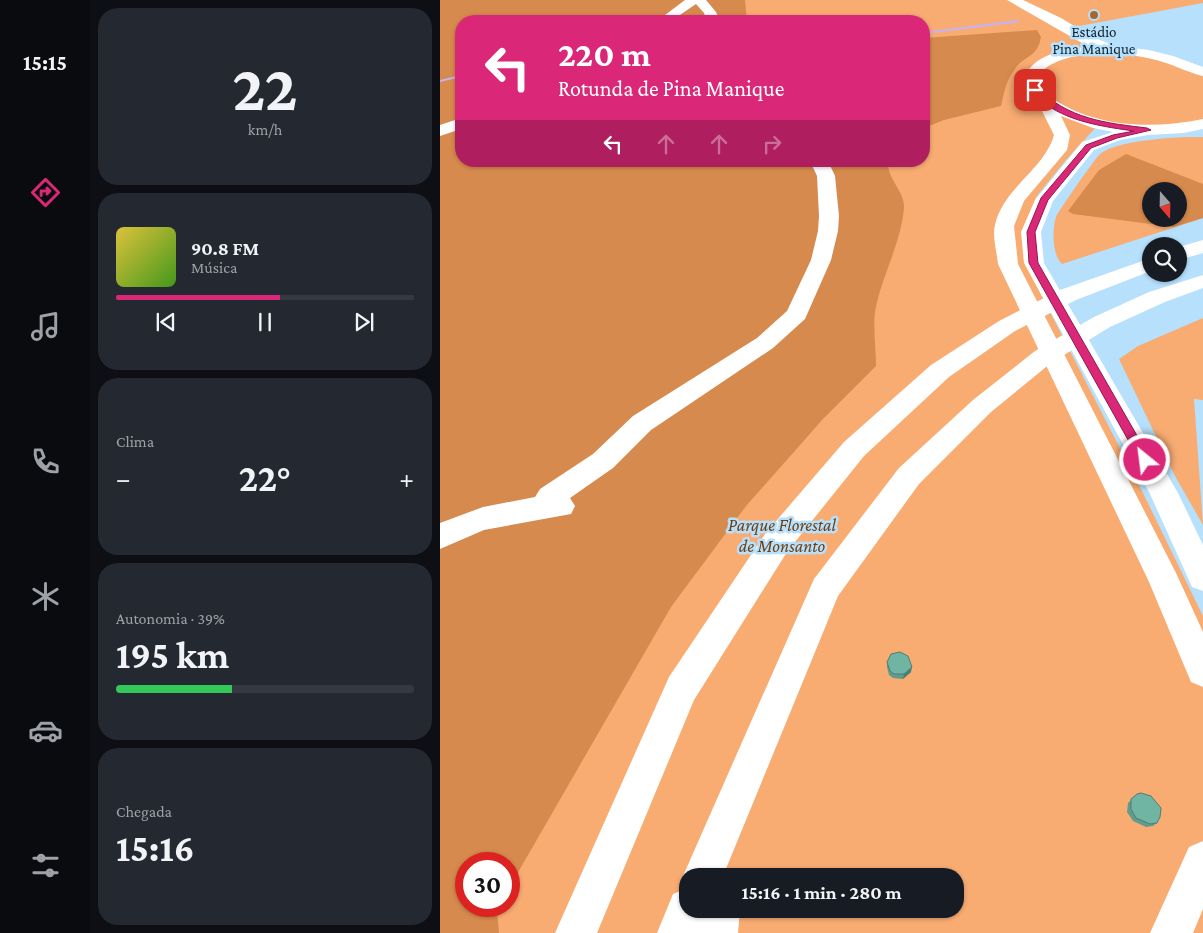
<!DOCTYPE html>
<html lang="pt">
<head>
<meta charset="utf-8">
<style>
	:root { --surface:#171b24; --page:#242831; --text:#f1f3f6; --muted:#9ea1a6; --line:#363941; --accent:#db2777 }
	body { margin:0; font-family:"Crimson Pro",serif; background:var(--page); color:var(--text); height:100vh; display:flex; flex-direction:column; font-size:19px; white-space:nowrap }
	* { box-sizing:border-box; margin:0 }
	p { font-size:16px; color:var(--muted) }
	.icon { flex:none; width:28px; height:28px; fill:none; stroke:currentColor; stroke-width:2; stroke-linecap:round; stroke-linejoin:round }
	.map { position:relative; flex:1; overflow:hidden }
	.panel { display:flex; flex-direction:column; gap:8px; padding:8px; background:#0d0f14; width:350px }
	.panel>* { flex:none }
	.banner { position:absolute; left:15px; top:15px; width:475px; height:152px; border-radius:20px; box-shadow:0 1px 4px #0004; background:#db2777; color:#fff; overflow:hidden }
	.needle { width:32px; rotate:160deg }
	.fabs { position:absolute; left:702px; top:182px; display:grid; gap:10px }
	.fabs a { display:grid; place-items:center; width:45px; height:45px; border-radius:50%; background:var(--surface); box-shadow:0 1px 4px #0004; font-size:25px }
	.speed { position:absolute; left:15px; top:852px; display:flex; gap:10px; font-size:25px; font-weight:700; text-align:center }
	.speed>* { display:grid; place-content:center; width:65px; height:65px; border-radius:50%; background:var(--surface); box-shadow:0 1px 4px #0004; line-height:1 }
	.speed .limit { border:8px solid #d22; background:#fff; color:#111 }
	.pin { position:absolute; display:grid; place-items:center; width:42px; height:42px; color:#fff; margin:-21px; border-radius:10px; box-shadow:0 2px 8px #0006 }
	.me { position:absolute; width:55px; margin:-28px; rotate:331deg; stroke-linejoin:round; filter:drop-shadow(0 0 4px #0008) }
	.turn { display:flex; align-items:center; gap:18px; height:105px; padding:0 20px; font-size:22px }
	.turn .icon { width:65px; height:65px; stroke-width:2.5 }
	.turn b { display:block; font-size:35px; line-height:42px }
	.lanes { display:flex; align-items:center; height:48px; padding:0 20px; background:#0003; justify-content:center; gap:25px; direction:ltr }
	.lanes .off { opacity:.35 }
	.big { font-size:38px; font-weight:700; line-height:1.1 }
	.panel .tile { flex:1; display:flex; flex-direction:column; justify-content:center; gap:8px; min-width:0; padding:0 18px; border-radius:20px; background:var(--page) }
	.panel .dial { align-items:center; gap:0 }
	.dial b { font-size:65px; line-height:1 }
	.song { display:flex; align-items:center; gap:15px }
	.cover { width:60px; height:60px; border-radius:8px; background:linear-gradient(135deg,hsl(50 70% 55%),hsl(100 70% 35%)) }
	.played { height:5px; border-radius:2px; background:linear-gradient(90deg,var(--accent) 55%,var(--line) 55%) }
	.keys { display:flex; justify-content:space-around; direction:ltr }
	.heat { display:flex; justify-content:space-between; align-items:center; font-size:28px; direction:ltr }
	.charge { height:8px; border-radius:4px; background:linear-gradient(90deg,#34c759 39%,var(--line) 0) }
	.trip { position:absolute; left:239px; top:868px; width:285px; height:50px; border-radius:20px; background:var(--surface); box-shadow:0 1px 4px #0004; font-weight:700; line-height:50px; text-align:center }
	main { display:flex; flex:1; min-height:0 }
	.tabs { display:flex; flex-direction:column; width:90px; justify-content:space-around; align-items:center; background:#090b0e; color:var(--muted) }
	.tabs .icon { width:35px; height:35px }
	.tabs .on { color:var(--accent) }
	.tabs b { font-size:22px; color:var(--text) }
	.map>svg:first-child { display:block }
</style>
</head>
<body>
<main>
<nav class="tabs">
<b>15:15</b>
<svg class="icon on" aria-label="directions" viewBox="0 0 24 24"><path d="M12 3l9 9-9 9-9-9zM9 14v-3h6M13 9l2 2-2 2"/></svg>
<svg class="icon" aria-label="music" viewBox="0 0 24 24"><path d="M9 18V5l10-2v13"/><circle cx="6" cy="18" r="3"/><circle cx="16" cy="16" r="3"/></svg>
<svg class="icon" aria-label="phone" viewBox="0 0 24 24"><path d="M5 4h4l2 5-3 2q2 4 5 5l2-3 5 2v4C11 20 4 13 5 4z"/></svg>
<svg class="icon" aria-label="climate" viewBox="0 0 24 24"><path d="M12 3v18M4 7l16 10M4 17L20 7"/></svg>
<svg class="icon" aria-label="car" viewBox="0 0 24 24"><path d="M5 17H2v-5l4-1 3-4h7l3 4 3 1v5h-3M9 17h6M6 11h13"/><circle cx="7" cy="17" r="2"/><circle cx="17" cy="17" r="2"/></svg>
<svg class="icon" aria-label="filters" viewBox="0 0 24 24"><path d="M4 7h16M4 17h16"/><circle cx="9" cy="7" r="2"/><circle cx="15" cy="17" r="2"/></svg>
</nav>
<section class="panel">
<div class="tile dial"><b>22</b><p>km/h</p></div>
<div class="tile">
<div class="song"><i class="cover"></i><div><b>90.8 FM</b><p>Música</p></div></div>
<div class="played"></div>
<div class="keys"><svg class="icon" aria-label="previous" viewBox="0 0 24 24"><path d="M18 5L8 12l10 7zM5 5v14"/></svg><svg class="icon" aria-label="pause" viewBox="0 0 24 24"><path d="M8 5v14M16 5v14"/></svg><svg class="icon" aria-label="next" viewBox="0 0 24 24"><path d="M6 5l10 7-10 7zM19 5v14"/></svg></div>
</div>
<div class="tile"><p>Clima</p>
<div class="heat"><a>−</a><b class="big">22°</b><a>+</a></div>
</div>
<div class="tile"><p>Autonomia · 39%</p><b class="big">195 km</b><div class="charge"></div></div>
<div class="tile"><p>Chegada</p><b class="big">15:16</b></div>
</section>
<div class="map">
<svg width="763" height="933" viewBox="0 0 763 933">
	<rect width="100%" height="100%" fill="#b6e0fc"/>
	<path fill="#f8ac72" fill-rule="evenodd" d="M0,0H763V3L634,27L644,40L763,69V123L753,126L659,124L625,161L596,197L585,228L593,279L703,493L763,616V933H0ZM21,21H484V161H21ZM26,864H69V906H26ZM248,876H515V909H248Z
		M746,137H763V218L622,264C612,255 612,229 616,217C618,212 656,157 660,154C676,141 725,138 746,137ZM711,191H739V219H711Z
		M763,318V400L754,399L763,525L735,476L679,359L698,346Z"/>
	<path fill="#d78a4d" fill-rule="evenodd" d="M0,0H305L307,21H21V161H448C446,178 465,191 464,208C461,244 441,277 435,312C433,329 436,349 436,366L383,419L306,506L231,607L69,888V864H26V906H58L57,909L59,933H0Z
		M597,30L601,37C597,59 585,54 575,69C566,80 564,93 561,106L504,120L484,128V38Z
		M686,154L763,184V218L734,227L633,214L628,211L659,170ZM711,191H739V219H711Z"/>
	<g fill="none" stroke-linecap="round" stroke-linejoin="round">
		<path fill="#c5b1f6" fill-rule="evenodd" d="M578,20L579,22L484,34V32Z
			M21,75V77L0,82V80Z"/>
		<path fill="#fff" fill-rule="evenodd" d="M245,0H266L276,12L280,21H267L264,13L256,4L231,21H217Z
			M567,0H583L621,18L652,37L676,46L709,50L733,56L763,67V76C749,73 737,66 723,62C691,52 627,47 601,72C596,85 605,94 615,100C658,128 714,129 763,119V129L744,133L708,135L680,140L654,150L613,201L601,232L604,263L738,493L763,545V591L752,587L710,494L584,263L581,232L595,200L642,142L673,132L653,128L621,116L630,135L627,150L584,201L574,226L578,264L736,573L763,632V687L751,682L709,582L558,264C557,253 552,236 555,225C563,188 604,170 614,135L601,109V105L587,89L585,76C596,52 629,49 652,46L642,43Z
			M21,118V129L0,136V125Z
			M370,161H388L395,176L399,216L398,231L391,260L365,319L333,348L211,430L173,468L130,498L135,506L131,514L44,530L0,549V523L43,507L95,497L100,489L153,454L193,416L317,338L347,311L371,260L378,231L379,216L377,176Z
			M763,841V909L753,933H710L749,847Z"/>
		<path fill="#fff" fill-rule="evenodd" d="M763,240V253L739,260V247Z
			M711,258V271L636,300L575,331L509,377L424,456L347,552L254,700L157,933H115L229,677L325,534L404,442L491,365L559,321L620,290Z
			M763,275V288L725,302L670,327L611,363L551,412L479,484L398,596L283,876H248V888L243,876L374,579L459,468L533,400L595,351L654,317L709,292Z
			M248,888V909H300L298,933H217L233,894Z"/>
	</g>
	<path fill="#609b8d" d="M447,662L471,672L463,679L453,678L449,675L447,667Z
		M697,794L717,823L713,826L706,827L693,821L687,812L688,803Z"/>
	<path fill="#4e7e73" d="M472,667L471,672L463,679L464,674Z"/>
	<path fill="#70b4a4" stroke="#4e7e73" d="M460,652L468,656L472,667L464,674H454L450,671L447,662L451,654Z
		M701,793L711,796L721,808L720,817L717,823L710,824L696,818L691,809V799L697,794Z"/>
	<path fill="#db2777" stroke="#8e194d" d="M592,88H597C629,119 665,123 707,128L711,130L677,138L651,148L608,200L595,232L598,263L711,460L705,464L701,463L589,263L587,232L601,198L646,145L673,135L694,131C665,127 631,122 607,105C601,101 597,95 592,91Z"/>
	<circle fill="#a66630" stroke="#b6e0fc" stroke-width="2" cx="654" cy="15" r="5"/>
	<g text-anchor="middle" stroke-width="5" stroke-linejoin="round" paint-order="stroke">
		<g font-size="15" fill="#0a1f2b" stroke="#b6e0fc">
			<text x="654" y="37">Estádio<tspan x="654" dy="17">Pina Manique</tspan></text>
		</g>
		<g font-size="18" font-style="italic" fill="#713e10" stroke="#b6e0fc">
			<text x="342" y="531">Parque Florestal<tspan x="342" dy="21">de Monsanto</tspan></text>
		</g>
	</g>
</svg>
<div class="fabs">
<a><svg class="needle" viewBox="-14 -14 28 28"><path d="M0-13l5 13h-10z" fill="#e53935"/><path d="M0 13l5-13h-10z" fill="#9ea1a6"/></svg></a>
<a><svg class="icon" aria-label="search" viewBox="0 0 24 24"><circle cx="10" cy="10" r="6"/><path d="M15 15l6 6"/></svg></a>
</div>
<div class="speed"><div class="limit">30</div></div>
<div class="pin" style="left:595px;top:90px;background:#d93025"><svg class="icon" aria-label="arrive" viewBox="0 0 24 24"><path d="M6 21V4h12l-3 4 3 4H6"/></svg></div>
<svg class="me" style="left:705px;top:460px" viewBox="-20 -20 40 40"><circle r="17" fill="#db2777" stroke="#fff" stroke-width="3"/><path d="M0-11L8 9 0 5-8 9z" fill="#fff"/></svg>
<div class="trip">15:16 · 1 min · 280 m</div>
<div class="banner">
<div class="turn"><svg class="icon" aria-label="left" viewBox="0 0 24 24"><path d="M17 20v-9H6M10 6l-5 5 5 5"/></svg><div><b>220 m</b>Rotunda de Pina Manique</div></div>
<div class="lanes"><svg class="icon" aria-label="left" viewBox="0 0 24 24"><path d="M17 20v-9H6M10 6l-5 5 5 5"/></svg><svg class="icon off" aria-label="ahead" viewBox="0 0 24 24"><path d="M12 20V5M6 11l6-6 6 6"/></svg><svg class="icon off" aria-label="ahead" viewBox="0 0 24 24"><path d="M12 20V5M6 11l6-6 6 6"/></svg><svg class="icon off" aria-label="right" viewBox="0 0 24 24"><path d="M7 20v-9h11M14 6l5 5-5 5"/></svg></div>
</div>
</div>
</main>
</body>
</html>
